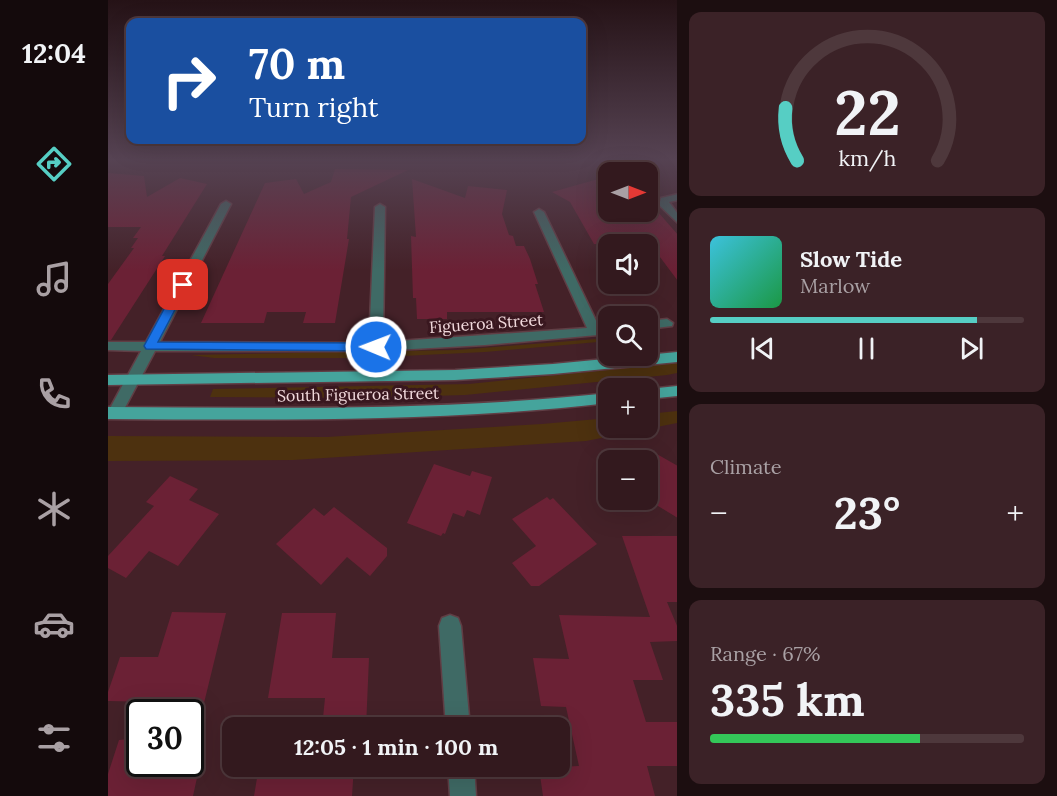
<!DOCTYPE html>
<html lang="en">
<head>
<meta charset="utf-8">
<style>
	:root { --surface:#33191e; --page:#3b2227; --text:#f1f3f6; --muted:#a9a0a4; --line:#4e383c; --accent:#56cec4 }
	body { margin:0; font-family:Lora,serif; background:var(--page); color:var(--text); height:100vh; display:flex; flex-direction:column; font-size:22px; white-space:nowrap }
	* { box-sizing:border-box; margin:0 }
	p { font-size:20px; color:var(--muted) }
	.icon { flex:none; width:33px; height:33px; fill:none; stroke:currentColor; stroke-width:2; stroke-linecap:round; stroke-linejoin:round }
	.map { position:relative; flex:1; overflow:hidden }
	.details { display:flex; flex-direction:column; gap:12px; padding:12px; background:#1c0e10; width:380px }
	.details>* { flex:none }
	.guide { position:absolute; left:18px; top:18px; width:460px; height:126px; border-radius:12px; box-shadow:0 6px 24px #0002,0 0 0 2px var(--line); background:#1a4fa0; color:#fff; overflow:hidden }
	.needle { width:39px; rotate:90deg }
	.buttons { position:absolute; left:490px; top:162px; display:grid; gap:12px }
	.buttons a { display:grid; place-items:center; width:60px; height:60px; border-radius:12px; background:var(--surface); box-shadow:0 6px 24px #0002,0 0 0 2px var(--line); font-size:30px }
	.speed { position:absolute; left:18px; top:699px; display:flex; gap:12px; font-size:30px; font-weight:700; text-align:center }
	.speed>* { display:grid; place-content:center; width:78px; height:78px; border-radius:50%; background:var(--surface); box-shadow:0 6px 24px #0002,0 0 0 2px var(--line); line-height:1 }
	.speed .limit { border:3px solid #111; border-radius:9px; background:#fff; color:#111 }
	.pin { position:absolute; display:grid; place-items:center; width:51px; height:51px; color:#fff; margin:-26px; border-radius:12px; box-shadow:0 3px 9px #0006 }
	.me { position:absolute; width:66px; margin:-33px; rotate:271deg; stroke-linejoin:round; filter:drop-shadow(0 0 4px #0008) }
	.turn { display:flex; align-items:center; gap:21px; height:126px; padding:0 24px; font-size:27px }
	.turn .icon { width:78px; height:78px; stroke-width:2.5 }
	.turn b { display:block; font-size:42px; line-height:51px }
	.big { font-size:45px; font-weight:700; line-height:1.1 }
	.details .card { flex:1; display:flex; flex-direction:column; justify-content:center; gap:9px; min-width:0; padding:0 21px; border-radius:12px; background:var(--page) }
	.details .dial { align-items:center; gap:0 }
	.dial svg { height:156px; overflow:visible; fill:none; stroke:var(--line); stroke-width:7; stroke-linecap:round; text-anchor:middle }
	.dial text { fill:var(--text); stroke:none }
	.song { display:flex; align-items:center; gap:18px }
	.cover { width:72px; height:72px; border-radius:9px; background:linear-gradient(135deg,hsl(190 70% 55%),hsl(140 70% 35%)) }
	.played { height:6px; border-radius:3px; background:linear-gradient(90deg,var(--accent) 85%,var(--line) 85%) }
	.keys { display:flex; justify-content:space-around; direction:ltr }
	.heat { display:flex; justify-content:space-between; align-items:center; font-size:33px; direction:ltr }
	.charge { height:9px; border-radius:4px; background:linear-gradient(90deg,#34c759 67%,var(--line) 0) }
	.trip { position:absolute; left:114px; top:717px; width:348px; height:60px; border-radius:12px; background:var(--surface); box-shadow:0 6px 24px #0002,0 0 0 2px var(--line); font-weight:700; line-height:60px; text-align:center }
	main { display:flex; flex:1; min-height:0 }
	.dock { display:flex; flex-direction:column; width:108px; justify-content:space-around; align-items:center; background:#140a0c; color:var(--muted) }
	.dock .icon { width:42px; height:42px }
	.dock .current { color:var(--accent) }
	.dock b { font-size:27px; color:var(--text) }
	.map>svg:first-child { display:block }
</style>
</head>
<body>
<main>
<nav class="dock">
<b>12:04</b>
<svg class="icon current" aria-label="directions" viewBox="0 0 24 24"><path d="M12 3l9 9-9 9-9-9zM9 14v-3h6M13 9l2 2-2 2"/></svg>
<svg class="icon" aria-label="music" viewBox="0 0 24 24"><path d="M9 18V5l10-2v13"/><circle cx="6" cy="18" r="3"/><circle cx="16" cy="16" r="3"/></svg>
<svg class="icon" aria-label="phone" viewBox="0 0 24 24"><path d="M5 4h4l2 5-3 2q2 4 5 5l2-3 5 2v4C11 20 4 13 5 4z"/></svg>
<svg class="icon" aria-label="climate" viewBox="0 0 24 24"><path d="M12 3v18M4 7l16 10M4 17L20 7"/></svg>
<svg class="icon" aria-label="car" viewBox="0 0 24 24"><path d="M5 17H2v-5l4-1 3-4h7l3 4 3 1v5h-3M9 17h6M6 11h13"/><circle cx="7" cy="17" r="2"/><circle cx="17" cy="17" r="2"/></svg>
<svg class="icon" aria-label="filters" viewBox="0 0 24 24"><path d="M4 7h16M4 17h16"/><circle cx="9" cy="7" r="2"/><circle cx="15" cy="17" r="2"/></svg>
</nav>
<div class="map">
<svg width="570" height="796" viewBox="0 0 570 796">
	<rect width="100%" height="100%" fill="#442128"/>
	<path fill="#4d310f" d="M501,338V341L377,352L253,358H106L83,355L349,350Z
		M569,363V373L559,375L357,395L252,398L102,397L105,389L361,384Z
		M569,411V423L478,441L185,460L0,461V436L219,437L434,424L501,418V428H540V414Z"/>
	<path fill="#6b2135" d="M227,169L300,170L243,197L239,239H241L227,323H195L198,312H159L156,323H93L157,183L188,179L196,194L223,182Z
		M0,173L36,176L39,197L72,178L99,184L54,256H57L3,340H0V284L26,248H23L30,238H25L33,227H0Z
		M501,176V212H550L570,235V281L543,245L486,244L462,202L444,192Z
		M304,179L357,198L360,186L399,190L394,214L401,235L405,236L408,246H416L422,259L430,284H427L436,312H339V319H309L308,298H305L303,236L308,237Z
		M547,453L570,466V518L540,500V463Z
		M326,464L362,476L364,471L384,477L372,515L359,510L356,517L345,513L337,534L335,533L333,536L299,523Z
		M62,476L90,489L81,500L111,514L70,566L41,551L18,578L0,568V556L46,506L38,502Z
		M439,497L442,500L445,498L489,544L431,586H423L404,563L428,546L404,519Z
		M226,507L279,548V556L262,576L239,557L213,585L168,544L206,508L216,516Z
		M514,536H570V602H559L570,628V641L542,642L555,680H525L538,722H570V766H539L547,796H435L431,768L471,766L458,707L433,706L425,658L461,659L451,615L542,617Z
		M64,612L118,613L96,703L0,701V692L12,657H50Z
		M174,613H228L224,658H261L258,728H214L217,698H160Z
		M32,738V764H92L85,796H0V774L11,740Z
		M151,766H246L244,796H146Z"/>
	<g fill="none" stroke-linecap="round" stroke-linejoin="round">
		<defs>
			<path id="minor" d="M570,194V200L561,202L570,214V223L551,205L553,198Z
				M118,201L123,204L52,342L261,343L267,207L272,204L277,207L275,342L479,328L426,212L431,209L436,212L491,327L501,326V334L377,345L268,351H47L12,417H2L0,412L33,351L0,350V342H38L113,204Z
				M559,319L565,323L564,326L540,329V321Z
				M342,615L350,618L353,626L362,728H338L331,626L334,618Z
				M340,766H366L368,796H342Z"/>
			<path id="major" d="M570,352V362L445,374L347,380L0,385V375L347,370L445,364Z
				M570,386V396L540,399V389Z
				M501,393V403C335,422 167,420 0,419V407C167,408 335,411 501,393Z"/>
		</defs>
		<use href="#minor" stroke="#603e45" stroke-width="3"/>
		<use href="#major" stroke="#603e45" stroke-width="3"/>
		<use href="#minor" fill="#3f6a65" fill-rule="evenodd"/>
		<use href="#major" fill="#45a49c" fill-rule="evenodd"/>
	</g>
	<linearGradient id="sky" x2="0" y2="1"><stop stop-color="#251216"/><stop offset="0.59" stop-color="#564353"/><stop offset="1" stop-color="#564353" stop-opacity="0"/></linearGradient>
	<rect width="570" height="270" fill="url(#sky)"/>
	<path fill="#1a73e8" stroke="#114b97" stroke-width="1.5" d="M75,282L80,285L50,342L268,343L274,347L268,351L38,349L36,346L69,285Z"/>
	<g text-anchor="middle" stroke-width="6" stroke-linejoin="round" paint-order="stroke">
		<g font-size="16" fill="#f1d9dc" stroke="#39171f">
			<text transform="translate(378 323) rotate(-4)" y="6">Figueroa Street</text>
			<text transform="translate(250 394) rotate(-1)" y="6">South Figueroa Street</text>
		</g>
	</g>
</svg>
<div class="buttons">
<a><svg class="needle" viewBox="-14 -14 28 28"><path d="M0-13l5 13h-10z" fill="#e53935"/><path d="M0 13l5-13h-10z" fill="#a9a0a4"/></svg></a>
<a><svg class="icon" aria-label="sound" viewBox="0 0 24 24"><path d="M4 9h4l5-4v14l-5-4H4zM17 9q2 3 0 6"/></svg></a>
<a><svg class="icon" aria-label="search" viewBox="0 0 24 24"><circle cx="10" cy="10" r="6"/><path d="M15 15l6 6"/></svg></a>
<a>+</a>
<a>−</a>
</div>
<div class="speed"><div class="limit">30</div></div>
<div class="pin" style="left:75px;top:285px;background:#d93025"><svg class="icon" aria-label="arrive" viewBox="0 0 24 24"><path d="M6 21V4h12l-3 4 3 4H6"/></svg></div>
<svg class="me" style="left:268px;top:347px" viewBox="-20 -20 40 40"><circle r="17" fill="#1a73e8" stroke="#fff" stroke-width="3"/><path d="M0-11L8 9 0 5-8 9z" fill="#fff"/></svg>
<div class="trip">12:05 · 1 min · 100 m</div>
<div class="guide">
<div class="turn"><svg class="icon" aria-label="right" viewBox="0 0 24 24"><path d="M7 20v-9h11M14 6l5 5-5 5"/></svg><div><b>70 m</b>Turn right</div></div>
</div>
</div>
<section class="details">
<div class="card dial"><svg viewBox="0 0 100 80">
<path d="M14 69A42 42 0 1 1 86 69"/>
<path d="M14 69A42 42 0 0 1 8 42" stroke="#56cec4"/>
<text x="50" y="56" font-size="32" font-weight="700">22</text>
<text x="50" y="72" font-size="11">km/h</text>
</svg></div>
<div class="card">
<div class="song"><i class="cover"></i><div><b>Slow Tide</b><p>Marlow</p></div></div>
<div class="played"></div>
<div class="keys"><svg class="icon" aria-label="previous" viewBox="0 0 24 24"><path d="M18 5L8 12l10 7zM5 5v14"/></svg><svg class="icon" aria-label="pause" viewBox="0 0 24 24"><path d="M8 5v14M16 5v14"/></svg><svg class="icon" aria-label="next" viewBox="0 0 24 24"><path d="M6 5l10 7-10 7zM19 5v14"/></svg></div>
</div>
<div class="card"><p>Climate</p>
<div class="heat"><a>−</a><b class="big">23°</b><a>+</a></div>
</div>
<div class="card"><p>Range · 67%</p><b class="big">335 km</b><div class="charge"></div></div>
</section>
</main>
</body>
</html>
